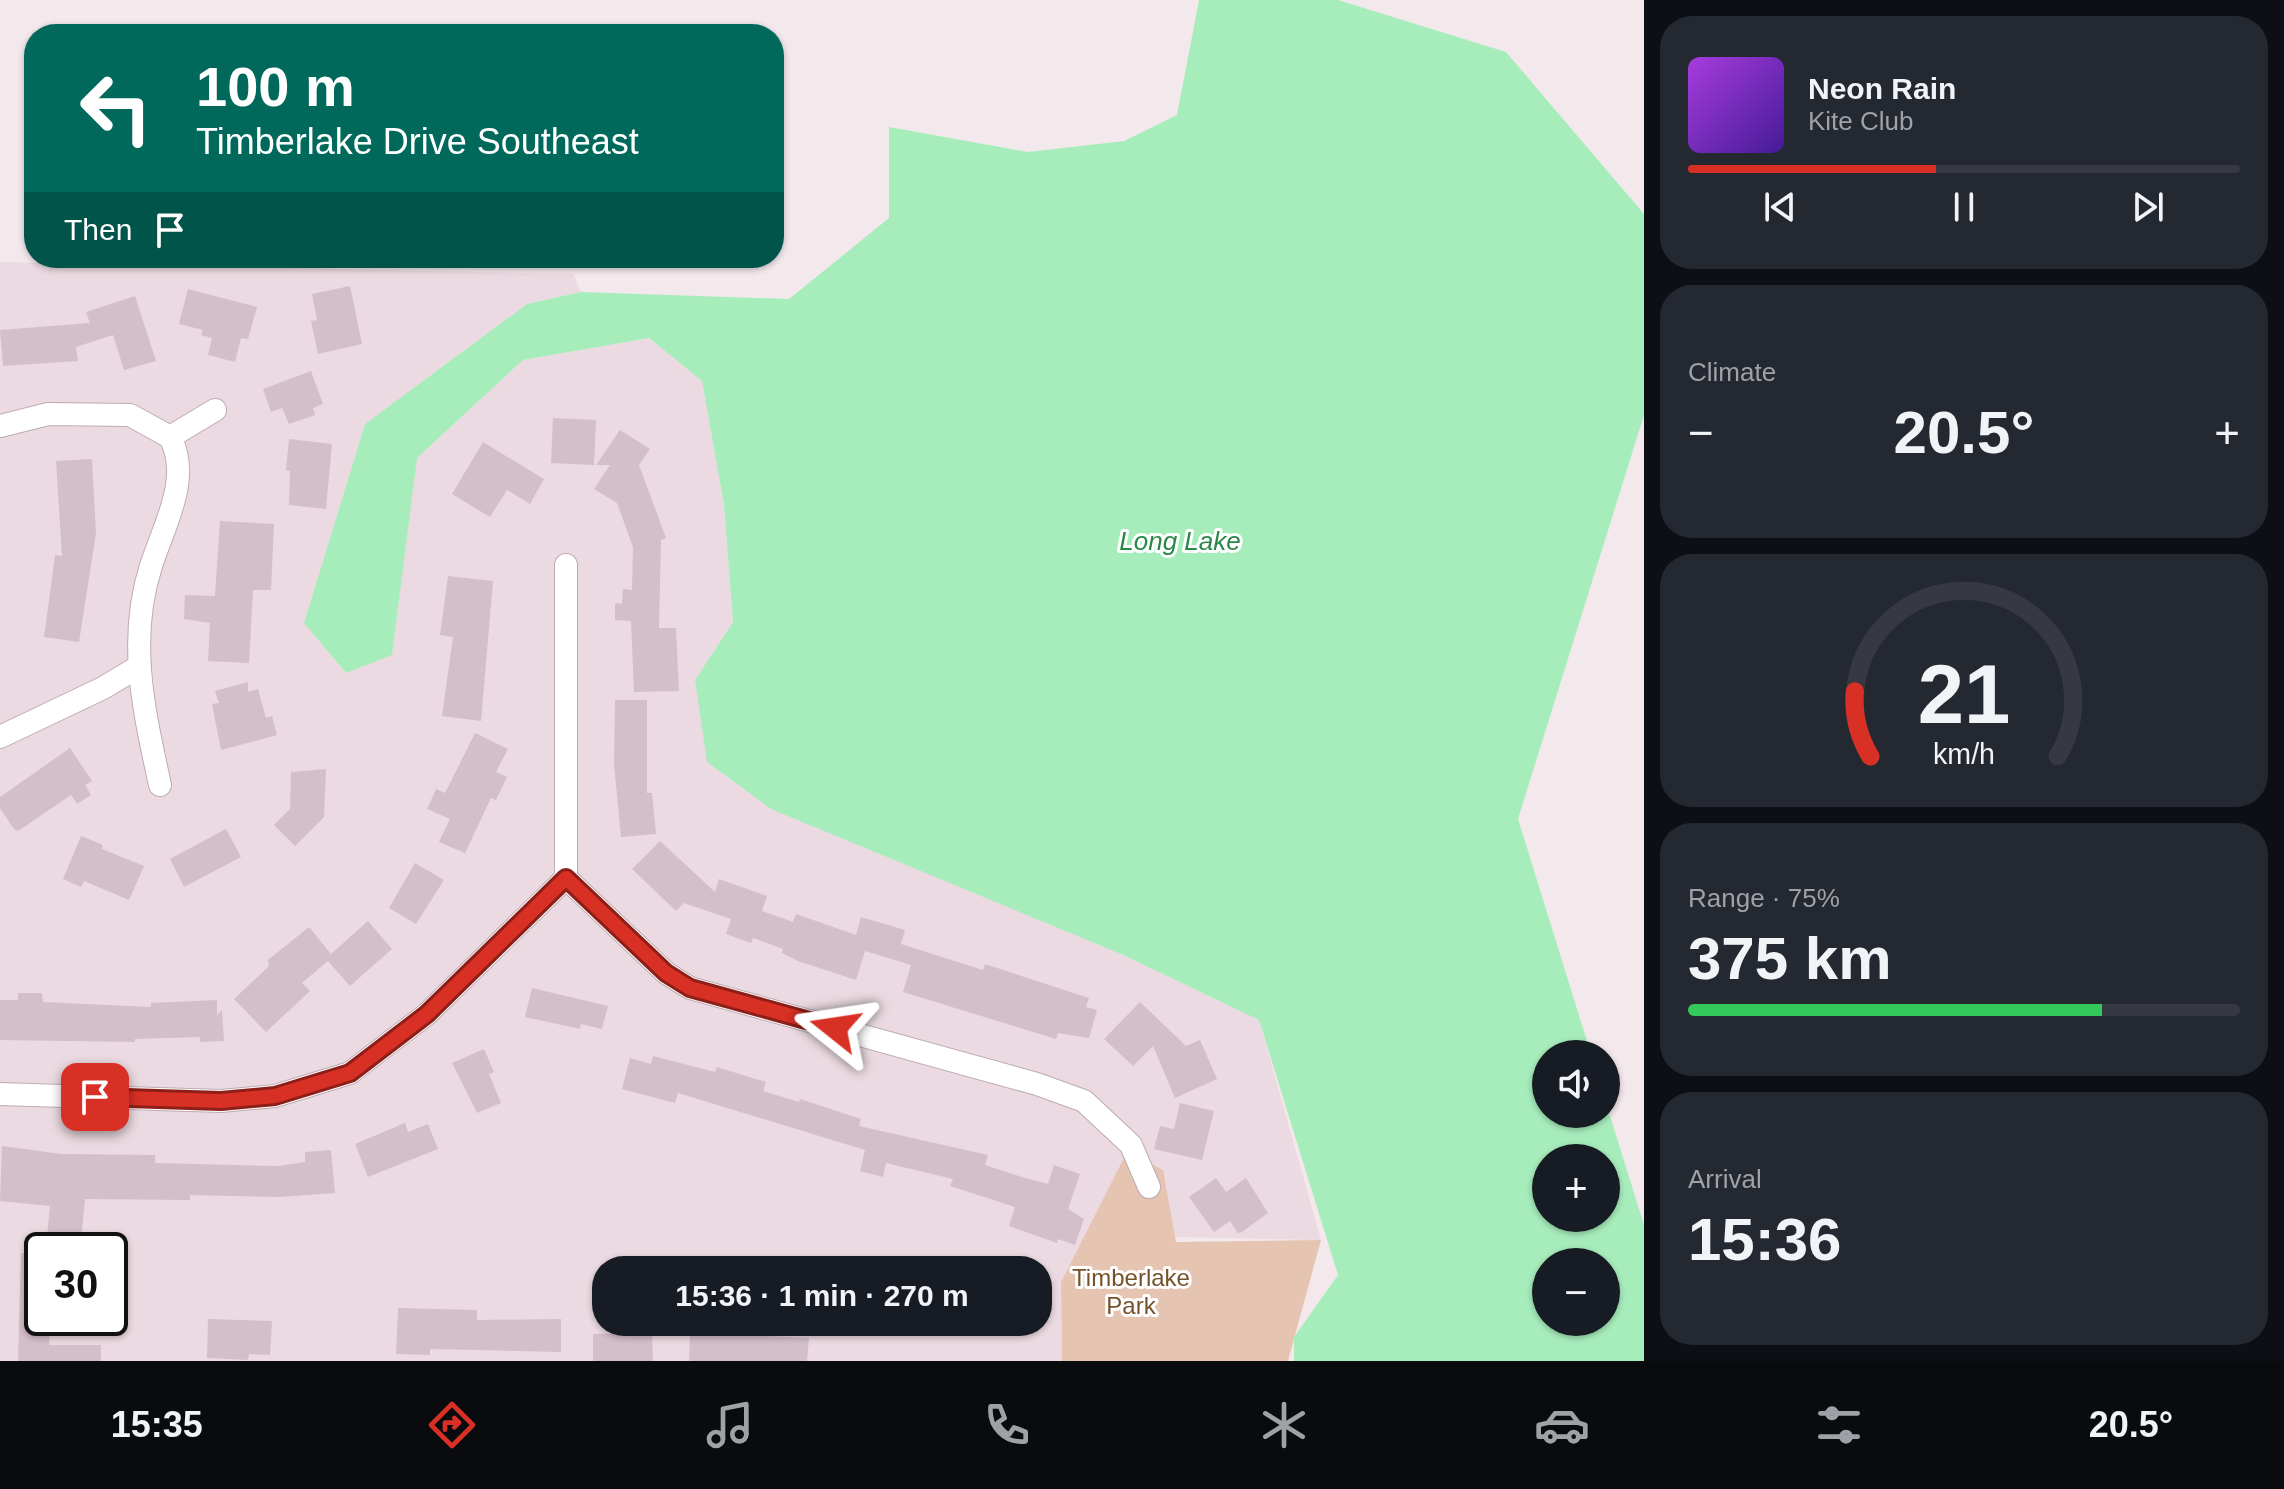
<!DOCTYPE html>
<html lang="en">
<head>
<meta charset="utf-8">
<style>
	:root { --surface:#171b24; --page:#242831; --text:#f1f3f6; --muted:#9ea1a6; --line:#363941; --accent:#d93025 }
	body { margin:0; font-family:Arial,sans-serif; background:var(--page); color:var(--text); height:100vh; display:flex; flex-direction:column; font-size:30px; white-space:nowrap }
	* { box-sizing:border-box; margin:0 }
	p { font-size:26px; color:var(--muted) }
	.icon { flex:none; width:44px; height:44px; fill:none; stroke:currentColor; stroke-width:2; stroke-linecap:round; stroke-linejoin:round }
	.map { position:relative; flex:1; overflow:hidden }
	.drawer { display:flex; flex-direction:column; gap:16px; padding:16px; background:#0d0f14; width:640px }
	.drawer>* { flex:none }
	.guide { position:absolute; left:24px; top:24px; width:760px; height:244px; border-radius:32px; box-shadow:0 2px 6px #0004; background:#00695c; color:#fff; overflow:hidden }
	.fabs { position:absolute; left:1532px; top:1040px; display:grid; gap:16px }
	.fabs a { display:grid; place-items:center; width:88px; height:88px; border-radius:50%; background:var(--surface); box-shadow:0 2px 6px #0004; font-size:40px }
	.speed { position:absolute; left:24px; top:1232px; display:flex; gap:16px; font-size:40px; font-weight:700; text-align:center }
	.speed>* { display:grid; place-content:center; width:104px; height:104px; border-radius:50%; background:var(--surface); box-shadow:0 2px 6px #0004; line-height:1 }
	.speed .limit { border:4px solid #111; border-radius:12px; background:#fff; color:#111 }
	.pin { position:absolute; display:grid; place-items:center; width:68px; height:68px; color:#fff; margin:-34px; border-radius:16px; box-shadow:0 4px 12px #0006 }
	.me { position:absolute; width:88px; margin:-44px; rotate:285deg; stroke-linejoin:round; filter:drop-shadow(0 0 6px #0008) }
	.turn { display:flex; align-items:center; gap:28px; height:168px; padding:0 40px; font-size:36px }
	.turn .icon { width:104px; height:104px; stroke-width:2.5 }
	.turn b { display:block; font-size:56px; line-height:68px }
	.then { display:flex; align-items:center; height:76px; padding:0 40px; background:#0003; gap:16px; font-size:30px }
	.big { font-size:60px; font-weight:600; line-height:1.1 }
	.drawer .widget { flex:1; display:flex; flex-direction:column; justify-content:center; gap:12px; min-width:0; padding:0 28px; border-radius:32px; background:var(--page) }
	.drawer .dial { align-items:center; gap:0 }
	.dial svg { height:208px; overflow:visible; fill:none; stroke:var(--line); stroke-width:7; stroke-linecap:round; text-anchor:middle }
	.dial text { fill:var(--text); stroke:none }
	.song { display:flex; align-items:center; gap:24px }
	.cover { width:96px; height:96px; border-radius:12px; background:linear-gradient(135deg,hsl(280 70% 55%),hsl(260 70% 35%)) }
	.played { height:8px; border-radius:4px; background:linear-gradient(90deg,var(--accent) 45%,var(--line) 45%) }
	.keys { display:flex; justify-content:space-around; direction:ltr }
	.heat { display:flex; justify-content:space-between; align-items:center; font-size:44px; direction:ltr }
	.charge { height:12px; border-radius:6px; background:linear-gradient(90deg,#34c759 75%,var(--line) 0) }
	.trip { position:absolute; left:592px; top:1256px; width:460px; height:80px; border-radius:32px; background:var(--surface); box-shadow:0 2px 6px #0004; font-weight:600; line-height:80px; text-align:center }
	.tabs { display:flex; height:128px; justify-content:space-around; align-items:center; background:#090b0e; color:var(--muted) }
	.tabs .icon { width:56px; height:56px }
	.tabs .current { color:var(--accent) }
	.tabs b { font-size:36px; color:var(--text) }
	main { display:flex; flex:1; min-height:0 }
	.map>svg:first-child { display:block }
</style>
</head>
<body>
<main>
<div class="map">
<svg width="1644" height="1361" viewBox="0 0 1644 1361">
	<rect width="100%" height="100%" fill="#f3e8ec"/>
	<path fill="#ebdae1" fill-rule="evenodd" d="M0,262L573,274L581,292L527,304L365,424L304,623L346,673L392,655L416,459L523,360L649,338L702,381L724,505L733,622L695,680L1121,954L1259,1020L1321,1240L1085,1235L1061,1282L1062,1361H0ZM42,1250H110V1318H42ZM606,1270H1038V1322H606Z"/>
	<path fill="#e6c4b2" d="M1127,1152L1163,1170L1176,1242L1321,1240L1288,1361H1062L1061,1282Z"/>
	<path fill="#a7edbc" fill-rule="evenodd" d="M1199,0H1338L1506,52L1644,214V415L1518,819L1591,1054H1546V1114H1606V1103L1644,1225V1361H1294V1337L1338,1275L1259,1020L1121,954L771,809L707,762L695,680L733,622L724,505L702,381L649,338L523,360L417,458L392,655L346,673L304,623L365,424L527,304L581,292L789,299L889,218V127L1028,152L1124,141L1177,115ZM1546,1158H1606V1218H1546ZM1546,1262H1606V1322H1546Z"/>
	<path fill="#d4bec9" d="M350,286L362,344L318,354L311,321L317,320L312,294Z
		M188,289L257,307L248,339L241,338L235,362L208,355L212,338L201,335L203,330L179,324Z
		M135,296L156,361L124,370L113,335L76,347L78,361L3,366L0,330L90,323L86,312Z
		M311,371L323,404L313,408L315,415L289,424L282,408L271,412L263,389Z
		M553,418L596,420L594,465L551,463Z
		M620,430L650,449L639,465L666,538L661,540L659,628H676L679,691L634,692L631,621L615,620V603L622,604L623,589L632,590L633,547L617,503L594,489L610,465H596Z
		M289,439L332,444L326,509L289,505L290,471L286,470Z
		M483,442L544,479L530,504L507,490L490,517L452,494Z
		M92,459L96,533L79,642L44,637L55,555L62,556L56,461Z
		M220,521L274,524L271,590H253L249,663L208,661L210,623L184,619L185,595L215,596Z
		M448,576L493,581L481,721L442,716L453,637L440,635Z
		M248,682V692L258,689L266,718L272,716L277,735L221,750L212,704L219,703L215,691Z
		M615,700H647V793H652L656,834L621,837L614,764Z
		M475,733L508,749L496,772L507,777L496,800L491,798L465,853L439,842L450,819L427,809L436,789L445,793Z
		M70,748L92,781L85,785L91,795L77,804L71,795L18,831L14,829L0,808V797Z
		M326,769L324,817L295,846L274,825L290,809L291,772Z
		M226,829L241,857L184,887L170,859Z
		M81,836L103,845L102,849L144,866L129,900L84,881L81,887L63,879Z
		M660,841L715,892L719,879L767,896L762,911L793,922L796,914L856,935L861,917L905,930L901,944L983,970L985,964L1089,998L1086,1007L1097,1010L1089,1038L1058,1033L1056,1039L903,992L911,965L865,951L856,980L798,961L782,953L783,949L753,938L751,943L726,934L731,919L684,903L676,911L632,869Z
		M415,863L444,880L416,924L389,908Z
		M368,921L392,949L350,986L328,961L302,983L310,991L266,1032L234,999L269,966L268,960L309,927L331,954Z
		M532,988L608,1006L602,1029L581,1024L580,1029L525,1017Z
		M18,993H42L43,1002L151,1007V1003L217,1000V1015L222,1010L224,1041L200,1042V1037L135,1039V1042L0,1040V1000H18Z
		M1140,1002L1186,1046L1200,1040L1217,1079L1175,1098L1153,1046L1133,1066L1104,1039Z
		M484,1049L494,1072L489,1074L501,1103L477,1113L452,1063Z
		M653,1056L715,1072L717,1067L766,1082L763,1091L799,1102L800,1099L861,1119L859,1126L988,1155L985,1165L1025,1178L1048,1184L1054,1165L1080,1174L1068,1209L1084,1219L1075,1245L1058,1239L1057,1243L1009,1226L1015,1207L950,1186L953,1179L886,1163L883,1177L860,1171L865,1150L678,1093L675,1103L622,1089L630,1058L651,1064Z
		M1180,1103L1214,1111L1202,1160L1154,1149L1160,1126L1174,1129Z
		M405,1123L408,1132L428,1124L438,1149L368,1177L355,1144Z
		M2,1146L61,1154L155,1155V1163L278,1166L305,1162V1152L331,1150L335,1193L280,1197L190,1195V1200L85,1199L81,1241L47,1237L50,1206L0,1201Z
		M1216,1178L1226,1192L1246,1178L1268,1213L1242,1232L1238,1233L1230,1221L1214,1232L1189,1197Z
		M21,1253H42V1329H50L49,1345H101V1361H18Z
		M398,1308L477,1310V1320L561,1319V1352L430,1349V1355L396,1354Z
		M208,1319L272,1321L270,1355L249,1354L248,1360L207,1358Z
		M690,1332L809,1338L807,1361H689Z
		M652,1333L653,1361H593V1334Z"/>
	<g fill="none" stroke-linecap="round" stroke-linejoin="round">
		<defs>
			<path id="minor" d="M0,426L48,414L130,415L170,437
				M170,437L215,410
				M566,565V878
				M0,737L103,688L138,667
				M160,785C144,711 127,640 151,566C164,525 192,478 170,437
				M566,878L666,973L690,988L1037,1084L1084,1101L1131,1145L1149,1187
				M0,1094L221,1101L275,1096L350,1073L427,1014L566,878"/>
		</defs>
		<use href="#minor" stroke="#beabb4" stroke-width="24"/>
		<use href="#minor" stroke="#fff" stroke-width="22"/>
	</g>
	<g fill="none" stroke-linecap="round" stroke-linejoin="round">
		<defs>
			<path id="route" d="M95,1097L221,1101L275,1096L350,1073L427,1014L566,878L666,973L690,988L835,1028"/>
		</defs>
		<use href="#route" stroke="#8d1f18" stroke-width="20"/>
		<use href="#route" stroke="#d93025" stroke-width="14"/>
	</g>
	<g text-anchor="middle" stroke-width="6" stroke-linejoin="round" paint-order="stroke">
		<g font-size="24" fill="#76522c" stroke="#fff">
			<text x="1131" y="1286">Timberlake<tspan x="1131" dy="28">Park</tspan></text>
		</g>
		<g font-size="26" font-style="italic" fill="#2b8748" stroke="#fff">
			<text x="1180" y="550">Long Lake</text>
		</g>
	</g>
</svg>
<div class="fabs">
<a><svg class="icon" aria-label="sound" viewBox="0 0 24 24"><path d="M4 9h4l5-4v14l-5-4H4zM17 9q2 3 0 6"/></svg></a>
<a>+</a>
<a>−</a>
</div>
<div class="speed"><div class="limit">30</div></div>
<div class="pin" style="left:95px;top:1097px;background:#d93025"><svg class="icon" aria-label="arrive" viewBox="0 0 24 24"><path d="M6 21V4h12l-3 4 3 4H6"/></svg></div>
<svg class="me" style="left:835px;top:1028px" viewBox="-20 -20 40 40"><path d="M0-17L14 15 0 8-14 15z" fill="#d93025" stroke="#fff" stroke-width="4"/></svg>
<div class="trip">15:36 · 1 min · 270 m</div>
<div class="guide">
<div class="turn"><svg class="icon" aria-label="left" viewBox="0 0 24 24"><path d="M17 20v-9H6M10 6l-5 5 5 5"/></svg><div><b>100 m</b>Timberlake Drive Southeast</div></div>
<div class="then">Then<svg class="icon" aria-label="arrive" viewBox="0 0 24 24"><path d="M6 21V4h12l-3 4 3 4H6"/></svg></div>
</div>
</div>
<section class="drawer">
<div class="widget">
<div class="song"><i class="cover"></i><div><b>Neon Rain</b><p>Kite Club</p></div></div>
<div class="played"></div>
<div class="keys"><svg class="icon" aria-label="previous" viewBox="0 0 24 24"><path d="M18 5L8 12l10 7zM5 5v14"/></svg><svg class="icon" aria-label="pause" viewBox="0 0 24 24"><path d="M8 5v14M16 5v14"/></svg><svg class="icon" aria-label="next" viewBox="0 0 24 24"><path d="M6 5l10 7-10 7zM19 5v14"/></svg></div>
</div>
<div class="widget"><p>Climate</p>
<div class="heat"><a>−</a><b class="big">20.5°</b><a>+</a></div>
</div>
<div class="widget dial"><svg viewBox="0 0 100 80">
<path d="M14 69A42 42 0 1 1 86 69"/>
<path d="M14 69A42 42 0 0 1 8 44" stroke="#d93025"/>
<text x="50" y="56" font-size="32" font-weight="700">21</text>
<text x="50" y="72" font-size="11">km/h</text>
</svg></div>
<div class="widget"><p>Range · 75%</p><b class="big">375 km</b><div class="charge"></div></div>
<div class="widget"><p>Arrival</p><b class="big">15:36</b></div>
</section>
</main>
<nav class="tabs">
<b>15:35</b>
<svg class="icon current" aria-label="directions" viewBox="0 0 24 24"><path d="M12 3l9 9-9 9-9-9zM9 14v-3h6M13 9l2 2-2 2"/></svg>
<svg class="icon" aria-label="music" viewBox="0 0 24 24"><path d="M9 18V5l10-2v13"/><circle cx="6" cy="18" r="3"/><circle cx="16" cy="16" r="3"/></svg>
<svg class="icon" aria-label="phone" viewBox="0 0 24 24"><path d="M5 4h4l2 5-3 2q2 4 5 5l2-3 5 2v4C11 20 4 13 5 4z"/></svg>
<svg class="icon" aria-label="climate" viewBox="0 0 24 24"><path d="M12 3v18M4 7l16 10M4 17L20 7"/></svg>
<svg class="icon" aria-label="car" viewBox="0 0 24 24"><path d="M5 17H2v-5l4-1 3-4h7l3 4 3 1v5h-3M9 17h6M6 11h13"/><circle cx="7" cy="17" r="2"/><circle cx="17" cy="17" r="2"/></svg>
<svg class="icon" aria-label="filters" viewBox="0 0 24 24"><path d="M4 7h16M4 17h16"/><circle cx="9" cy="7" r="2"/><circle cx="15" cy="17" r="2"/></svg>
<b>20.5°</b>
</nav>
</body>
</html>
